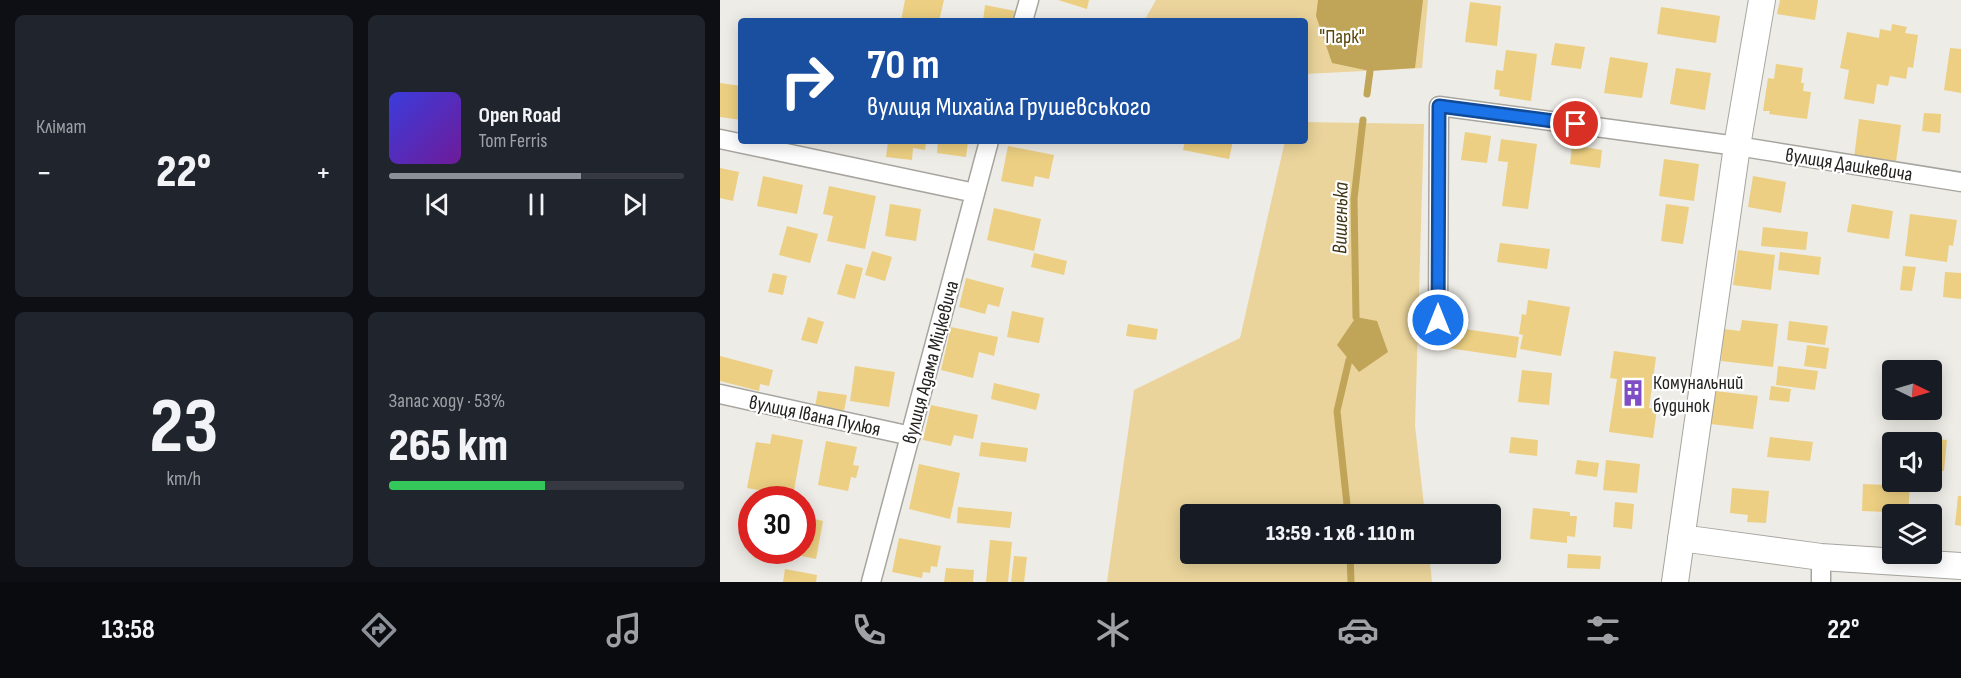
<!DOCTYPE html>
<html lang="uk">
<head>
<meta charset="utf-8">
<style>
	:root { --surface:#171b24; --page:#20242c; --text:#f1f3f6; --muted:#9ea1a6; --line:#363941; --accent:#8c9099 }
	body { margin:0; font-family:"Sofia Sans Condensed",sans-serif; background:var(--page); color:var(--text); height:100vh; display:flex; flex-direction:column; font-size:22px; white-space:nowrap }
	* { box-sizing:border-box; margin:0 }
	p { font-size:20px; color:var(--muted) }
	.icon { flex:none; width:33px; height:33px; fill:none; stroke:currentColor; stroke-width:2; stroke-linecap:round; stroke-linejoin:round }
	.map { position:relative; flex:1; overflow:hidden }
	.sheet { display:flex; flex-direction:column; gap:15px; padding:15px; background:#0d0f14; width:720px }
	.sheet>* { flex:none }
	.top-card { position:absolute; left:18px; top:18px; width:570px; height:126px; border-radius:6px; box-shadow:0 3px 15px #0003; background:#1a4fa0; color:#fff; overflow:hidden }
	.needle { width:39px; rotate:95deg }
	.fabs { position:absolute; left:1162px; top:360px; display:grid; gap:12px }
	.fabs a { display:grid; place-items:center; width:60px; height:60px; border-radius:6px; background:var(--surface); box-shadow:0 3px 15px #0003; font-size:30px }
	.speed { position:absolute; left:18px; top:486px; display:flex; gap:12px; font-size:30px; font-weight:700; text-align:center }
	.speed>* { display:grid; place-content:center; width:78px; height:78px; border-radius:50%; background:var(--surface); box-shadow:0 3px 15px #0003; line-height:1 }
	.speed .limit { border:9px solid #d22; background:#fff; color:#111 }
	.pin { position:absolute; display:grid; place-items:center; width:51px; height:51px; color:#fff; margin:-26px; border:3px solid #fff; border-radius:50%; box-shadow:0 2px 6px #0007 }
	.me { position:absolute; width:66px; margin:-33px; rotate:0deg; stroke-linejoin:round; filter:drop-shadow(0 0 4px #0008) }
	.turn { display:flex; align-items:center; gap:21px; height:126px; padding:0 30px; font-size:27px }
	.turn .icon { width:78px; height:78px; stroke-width:2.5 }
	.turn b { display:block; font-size:42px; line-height:51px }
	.big { font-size:45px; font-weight:800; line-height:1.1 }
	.sheet .widget { flex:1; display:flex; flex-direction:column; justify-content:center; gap:9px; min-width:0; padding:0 21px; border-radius:9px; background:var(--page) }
	.sheet .dial { align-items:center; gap:0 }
	.dial b { font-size:78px; line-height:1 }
	.song { display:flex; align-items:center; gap:18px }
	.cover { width:72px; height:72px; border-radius:9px; background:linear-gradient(135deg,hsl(240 70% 55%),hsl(280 70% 35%)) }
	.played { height:6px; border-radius:3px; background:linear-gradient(90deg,var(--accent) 65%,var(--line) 65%) }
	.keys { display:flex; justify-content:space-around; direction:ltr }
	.heat { display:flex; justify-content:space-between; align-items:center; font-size:33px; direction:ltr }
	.charge { height:9px; border-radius:4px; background:linear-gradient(90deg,#34c759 53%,var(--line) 0) }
	.sheet .tiles { flex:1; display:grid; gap:15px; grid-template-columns:repeat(2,1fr) }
	.trip { position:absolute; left:460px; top:504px; width:321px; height:60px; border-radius:6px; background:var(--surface); box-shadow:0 3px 15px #0003; font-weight:800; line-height:60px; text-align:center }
	.menu { display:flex; height:96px; justify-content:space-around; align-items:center; background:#090b0e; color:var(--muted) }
	.menu .icon { width:42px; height:42px }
	.menu .selected { color:var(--accent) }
	.menu b { font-size:27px; color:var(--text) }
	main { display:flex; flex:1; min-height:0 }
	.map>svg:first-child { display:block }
</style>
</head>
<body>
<main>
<section class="sheet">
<div class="tiles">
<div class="widget"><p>Клімат</p>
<div class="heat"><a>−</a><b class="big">22°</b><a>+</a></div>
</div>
<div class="widget">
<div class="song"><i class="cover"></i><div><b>Open Road</b><p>Tom Ferris</p></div></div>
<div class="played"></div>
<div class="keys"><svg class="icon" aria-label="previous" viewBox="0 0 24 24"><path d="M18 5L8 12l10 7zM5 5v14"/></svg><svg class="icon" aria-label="pause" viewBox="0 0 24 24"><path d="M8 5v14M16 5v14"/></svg><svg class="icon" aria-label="next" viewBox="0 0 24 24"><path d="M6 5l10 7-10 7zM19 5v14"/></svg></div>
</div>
<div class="widget dial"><b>23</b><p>km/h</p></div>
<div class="widget"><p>Запас ходу · 53%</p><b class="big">265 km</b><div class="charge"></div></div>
</div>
</section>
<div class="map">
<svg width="1241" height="582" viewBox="0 0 1241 582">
	<rect width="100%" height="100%" fill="#eeece6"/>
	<path fill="#ead49b" d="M436,0H708L702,68L585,74V21H424Z
		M585,122L704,124L695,426L705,514H471V554H709L712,582H387L414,390L520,338L565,141H585Z"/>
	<path fill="#c0a458" d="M598,0H703L695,68L650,71L612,63L596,16Z
		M636,317L657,321L668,352L639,372L617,345Z"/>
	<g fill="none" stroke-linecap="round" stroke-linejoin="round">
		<path stroke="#c0a458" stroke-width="7" d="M647,94L650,71
			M636,317L634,199L643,120
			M628,514L617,411L629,360
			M630,554L631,582"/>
	</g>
	<path fill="#eccf82" d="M185,0H224L219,21H181Z
		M338,0H369L367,9Z
		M1060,0H1098L1095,20L1057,14Z
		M750,2L781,6L777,46L745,42Z
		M265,5L295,11L293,21H263Z
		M941,7L1000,16L996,43L937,34Z
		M1172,24L1187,27L1185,33L1198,35L1193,68L1188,67L1186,79L1170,76L1168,86L1157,84L1154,104L1124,99L1129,70L1120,68L1127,32L1159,38L1160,29L1171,31Z
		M835,43L865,47L861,69L831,65Z
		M1230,48L1241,49V93L1224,90Z
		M786,50L817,54L811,101L779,96L780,90L774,89L776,70L783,71Z
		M890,57L928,63L922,98L884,93Z
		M1056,64L1083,68L1081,83H1084L1083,91L1091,92L1087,119L1049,114L1050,111H1043L1048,78L1054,79Z
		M956,68L991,73L985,110L950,104Z
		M0,83L21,86V120L0,117Z
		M1204,113L1221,114L1220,133L1202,131Z
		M1139,119L1181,125L1176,162L1134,157Z
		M745,132L771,136L767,163L741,160Z
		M781,139L817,144L808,209L782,206L788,162L778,161Z
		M168,141H206L205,150L193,148L192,160L166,157Z
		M218,141H248L246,157L217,153Z
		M465,141H513L509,159L463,150Z
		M852,145L882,150L880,168L850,164Z
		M288,146L334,155L329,179L315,176L313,187L281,181Z
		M944,159L979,164L974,201L939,196Z
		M0,168L19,172L13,201L0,198Z
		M43,176L83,185L77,214L37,206Z
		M1033,176L1066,182L1061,213L1028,207Z
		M109,186L156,196L145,249L107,241L113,216L103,214Z
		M170,204L201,209L196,241L165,236Z
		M946,204L969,207L963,244L941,241Z
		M1132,204L1173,211L1169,239L1127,232Z
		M274,208L321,219L314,251L267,240Z
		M1190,214L1237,220L1233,246L1229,245L1227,262L1185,256Z
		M67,226L98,234L90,263L59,255Z
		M1043,227L1088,232L1086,250L1041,246Z
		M780,243L830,249L827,269L777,262Z
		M1018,250L1055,255L1051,290L1013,285Z
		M152,251L172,257L165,281L145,275Z
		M1060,252L1101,257L1099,275L1058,270Z
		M314,253L347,261L344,275L311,267Z
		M126,264L143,268L135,299L117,294Z
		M1183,266L1196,267L1192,291L1180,290Z
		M1225,272L1241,273V299L1223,297Z
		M53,273L67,276L63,295L48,292Z
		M246,278L284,288L279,307L268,304L265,314L239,307Z
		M808,300L850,307L841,356L800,349L803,335L799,334L802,314L806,315Z
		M292,311L324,318L319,343L287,337Z
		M88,317L104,322L97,344L81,340Z
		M1022,320L1058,324L1053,367L1001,361L1004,329L1020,331Z
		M1069,321L1108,326L1105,345L1067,340Z
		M408,324L438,329L436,340L406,336Z
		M231,327L278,337L274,356L259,352L253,378L221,370Z
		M731,327L799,337L796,358L728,348Z
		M1087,345L1109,348L1106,369L1084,366Z
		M894,351L936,357L929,408L937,409L933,438L889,432L897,379L890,378Z
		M0,356L53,370L49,386L40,384L39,391L0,381Z
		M135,366L175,372L169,407L130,401Z
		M1058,366L1098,371L1095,390L1056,385Z
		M802,370L832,373L829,405L798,402Z
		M274,383L320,394L316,410L271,399Z
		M1051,386L1071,389L1069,402L1049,400Z
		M98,391L127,395L124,411L95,407Z
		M995,391L1038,396L1033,429L991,424Z
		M211,405L258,415L253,439L234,435L231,446L203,440Z
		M52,434L83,440L73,496L27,488L36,442L50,444Z
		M791,437L818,440L817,456L789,453Z
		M1050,437L1093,442L1090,461L1047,457Z
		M1208,438L1227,440L1224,471L1212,470V442H1208Z
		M106,441L137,447L133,465L139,466L136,478L131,477L128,491L98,485Z
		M261,442L308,448L306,462L259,456Z
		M857,460L879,463L877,477L855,474Z
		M886,460L920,464L917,493L883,490Z
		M199,464L240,473L230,519L189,509Z
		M1143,484L1190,486L1188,513L1142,511Z
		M1012,488L1049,491L1046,523L1027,522L1028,515L1010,513Z
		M1238,496H1241V526L1235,525Z
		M895,502L914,504L912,529L893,527Z
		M238,507L292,512L290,528L237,523Z
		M813,508L850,512V516H857L855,537L847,536V543L810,539Z
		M82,516L103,521L96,559L77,555L78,550H82Z
		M179,538L221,546L217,567L211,566L210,573L203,572L202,578L172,572Z
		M270,540L292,542L288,582H266Z
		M36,550H61L59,562L34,558Z
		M848,554L881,556L880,569L847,568Z
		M294,556L307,557L304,582H291Z
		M226,568L254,570L253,582H224Z
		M65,569L97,575L96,582H63Z"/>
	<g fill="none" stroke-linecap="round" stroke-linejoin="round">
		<defs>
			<path id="street" d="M303,21L309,0
				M0,139L255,193
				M718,320L719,106L1017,146L1241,182
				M0,394L191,436
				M151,582L269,141
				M1101,582V557"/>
			<path id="secondary" d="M961,538L1101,557L1241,566
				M955,582L1017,146L1042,0"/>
		</defs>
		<use href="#street" stroke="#a7a59f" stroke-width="21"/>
		<use href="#secondary" stroke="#a7a59f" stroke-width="28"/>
		<use href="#street" stroke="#fff" stroke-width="18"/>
		<use href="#secondary" stroke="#fff" stroke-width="26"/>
	</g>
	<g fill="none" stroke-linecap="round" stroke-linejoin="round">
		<defs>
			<path id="route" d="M718,320L719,106L856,124"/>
		</defs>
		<use href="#route" stroke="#114b97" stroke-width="15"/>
		<use href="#route" stroke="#1a73e8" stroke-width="10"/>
	</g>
	<defs>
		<symbol id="building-bare" viewBox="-9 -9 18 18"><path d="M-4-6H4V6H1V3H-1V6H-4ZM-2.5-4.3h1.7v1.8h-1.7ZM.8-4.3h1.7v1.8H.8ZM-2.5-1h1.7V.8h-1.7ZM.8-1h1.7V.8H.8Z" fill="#7f4dc5" stroke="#fff" stroke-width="2.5" paint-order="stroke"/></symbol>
	</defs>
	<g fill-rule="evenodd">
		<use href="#building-bare" x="894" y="374" width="38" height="38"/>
	</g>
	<g text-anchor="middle" stroke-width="4.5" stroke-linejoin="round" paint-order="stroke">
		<g font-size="20" fill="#594506" stroke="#fff">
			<text x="622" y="43">"Парк"</text>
		</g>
		<g font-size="20" fill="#242321" stroke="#fff">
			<text transform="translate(1129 164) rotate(9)" y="7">вулиця Дашкевича</text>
			<text transform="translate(210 362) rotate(-75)" y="7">вулиця Адама Міцкевича</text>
			<text transform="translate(95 415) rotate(12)" y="7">вулиця Івана Пулюя</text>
		</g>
		<g font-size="20" fill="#242321" stroke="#fff" text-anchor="start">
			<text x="933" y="389">Комунальний<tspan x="933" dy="23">будинок</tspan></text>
		</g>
		<g font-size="21" font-style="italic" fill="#413514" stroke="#fff">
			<text transform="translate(620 218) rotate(-89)" y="7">Вишенька</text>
		</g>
	</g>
</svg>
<div class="fabs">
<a><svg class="needle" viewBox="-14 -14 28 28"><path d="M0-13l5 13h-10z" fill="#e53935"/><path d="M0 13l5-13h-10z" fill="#9ea1a6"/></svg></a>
<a><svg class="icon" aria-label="sound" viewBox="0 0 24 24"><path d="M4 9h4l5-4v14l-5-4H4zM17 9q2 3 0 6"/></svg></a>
<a><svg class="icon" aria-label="layers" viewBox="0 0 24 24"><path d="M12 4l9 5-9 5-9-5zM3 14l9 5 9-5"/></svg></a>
</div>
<div class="speed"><div class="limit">30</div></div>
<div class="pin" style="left:856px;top:124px;background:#d93025"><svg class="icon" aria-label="arrive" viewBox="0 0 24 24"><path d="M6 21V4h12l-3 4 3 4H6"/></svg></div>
<svg class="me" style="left:718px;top:320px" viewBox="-20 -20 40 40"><circle r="17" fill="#1a73e8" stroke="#fff" stroke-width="3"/><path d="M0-11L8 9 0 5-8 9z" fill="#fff"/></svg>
<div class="trip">13:59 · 1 хв · 110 m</div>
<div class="top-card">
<div class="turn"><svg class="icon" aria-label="right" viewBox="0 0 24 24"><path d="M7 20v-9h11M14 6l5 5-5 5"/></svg><div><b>70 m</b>вулиця Михайла Грушевського</div></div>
</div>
</div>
</main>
<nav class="menu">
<b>13:58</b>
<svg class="icon selected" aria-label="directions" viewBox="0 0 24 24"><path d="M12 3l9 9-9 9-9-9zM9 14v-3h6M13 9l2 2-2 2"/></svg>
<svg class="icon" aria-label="music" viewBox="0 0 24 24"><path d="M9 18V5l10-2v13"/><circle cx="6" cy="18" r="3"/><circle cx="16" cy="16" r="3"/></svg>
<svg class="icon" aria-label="phone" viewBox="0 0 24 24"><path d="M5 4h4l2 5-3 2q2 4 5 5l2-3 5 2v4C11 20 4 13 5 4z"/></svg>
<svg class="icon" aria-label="climate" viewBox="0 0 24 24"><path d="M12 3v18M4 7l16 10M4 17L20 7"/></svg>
<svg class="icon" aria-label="car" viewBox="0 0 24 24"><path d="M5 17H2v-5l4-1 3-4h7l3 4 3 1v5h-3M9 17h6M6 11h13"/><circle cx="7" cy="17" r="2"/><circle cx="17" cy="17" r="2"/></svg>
<svg class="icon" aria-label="filters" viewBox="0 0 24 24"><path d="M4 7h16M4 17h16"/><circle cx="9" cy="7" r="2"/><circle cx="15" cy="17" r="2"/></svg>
<b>22°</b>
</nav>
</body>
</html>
